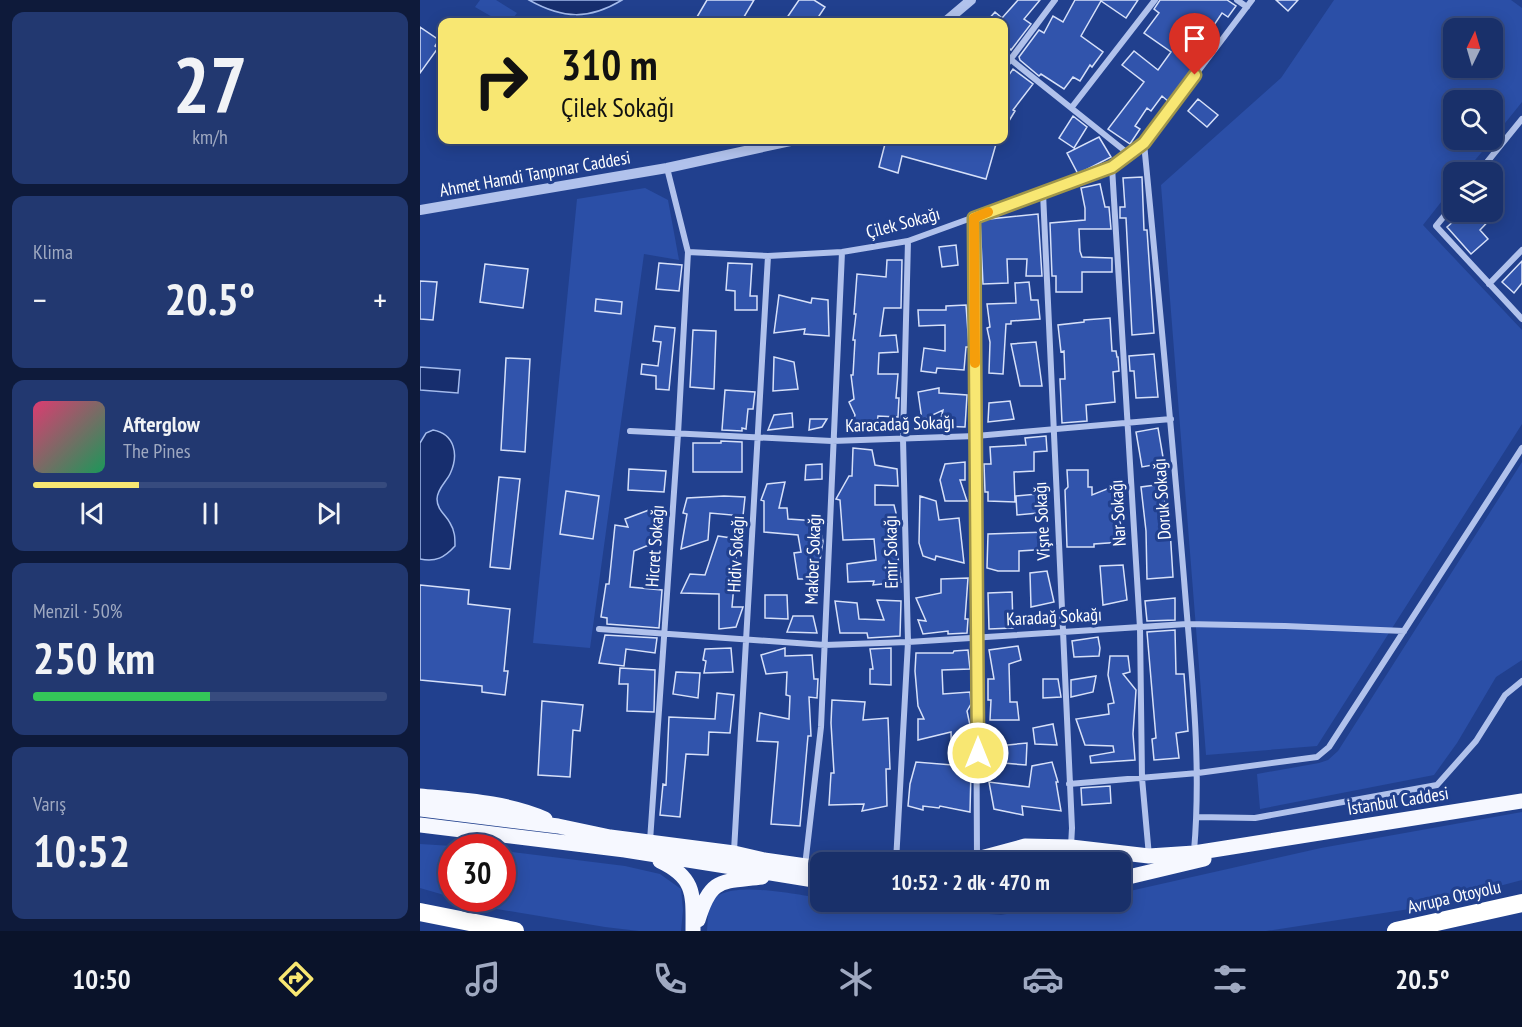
<!DOCTYPE html>
<html lang="tr">
<head>
<meta charset="utf-8">
<style>
	:root { --surface:#19306a; --page:#223870; --text:#f1f3f6; --muted:#9fa9c1; --line:#374b7e; --accent:#f8e772 }
	body { margin:0; font-family:"PT Sans Narrow",sans-serif; background:var(--page); color:var(--text); height:100vh; display:flex; flex-direction:column; font-size:22px; white-space:nowrap }
	* { box-sizing:border-box; margin:0 }
	p { font-size:20px; color:var(--muted) }
	.icon { flex:none; width:33px; height:33px; fill:none; stroke:currentColor; stroke-width:2; stroke-linecap:round; stroke-linejoin:round }
	.map { position:relative; flex:1; overflow:hidden }
	.panel { display:flex; flex-direction:column; gap:12px; padding:12px; background:#0e1a3a; width:420px }
	.panel>* { flex:none }
	.hud { position:absolute; left:18px; top:18px; width:570px; height:126px; border-radius:12px; box-shadow:0 3px 15px #0003,0 0 0 2px var(--line); background:#f8e772; color:#111; overflow:hidden }
	.needle { width:39px; rotate:5deg }
	.fabs { position:absolute; left:1023px; top:18px; display:grid; gap:12px }
	.fabs a { display:grid; place-items:center; width:60px; height:60px; border-radius:12px; background:var(--surface); box-shadow:0 3px 15px #0003,0 0 0 2px var(--line); font-size:30px }
	.speed { position:absolute; left:18px; top:834px; display:flex; gap:12px; font-size:30px; font-weight:700; text-align:center }
	.speed>* { display:grid; place-content:center; width:78px; height:78px; border-radius:50%; background:var(--surface); box-shadow:0 3px 15px #0003,0 0 0 2px var(--line); line-height:1 }
	.speed .limit { border:9px solid #d22; background:#fff; color:#111 }
	.pin { position:absolute; display:grid; place-items:center; width:51px; height:51px; color:#fff; margin:-62px -26px; border-radius:50% 50% 50% 0; rotate:-45deg; box-shadow:0 0 6px #0007 }
	.pin .icon { rotate:45deg }
	.me { position:absolute; width:66px; margin:-33px; rotate:0deg; stroke-linejoin:round; filter:drop-shadow(0 0 4px #0008) }
	.turn { display:flex; align-items:center; gap:21px; height:126px; padding:0 24px; font-size:27px }
	.turn .icon { width:78px; height:78px; stroke-width:2.5 }
	.turn b { display:block; font-size:42px; line-height:51px }
	.big { font-size:45px; font-weight:800; line-height:1.1 }
	.panel .widget { flex:1; display:flex; flex-direction:column; justify-content:center; gap:9px; min-width:0; padding:0 21px; border-radius:12px; background:var(--page) }
	.panel .dial { align-items:center; gap:0 }
	.dial b { font-size:78px; line-height:1 }
	.song { display:flex; align-items:center; gap:18px }
	.cover { width:72px; height:72px; border-radius:9px; background:linear-gradient(135deg,hsl(340 70% 55%),hsl(150 70% 35%)) }
	.played { height:6px; border-radius:3px; background:linear-gradient(90deg,var(--accent) 30%,var(--line) 30%) }
	.keys { display:flex; justify-content:space-around; direction:ltr }
	.heat { display:flex; justify-content:space-between; align-items:center; font-size:33px; direction:ltr }
	.charge { height:9px; border-radius:4px; background:linear-gradient(90deg,#34c759 50%,var(--line) 0) }
	.trip { position:absolute; left:390px; top:852px; width:321px; height:60px; border-radius:12px; background:var(--surface); box-shadow:0 3px 15px #0003,0 0 0 2px var(--line); font-weight:800; line-height:60px; text-align:center }
	.dock { display:flex; height:96px; justify-content:space-around; align-items:center; background:#0a132a; color:var(--muted) }
	.dock .icon { width:42px; height:42px }
	.dock .selected { color:var(--accent) }
	.dock b { font-size:27px; color:var(--text) }
	main { display:flex; flex:1; min-height:0 }
	.map>svg:first-child { display:block }
</style>
</head>
<body>
<main>
<section class="panel">
<div class="widget dial"><b>27</b><p>km/h</p></div>
<div class="widget"><p>Klima</p>
<div class="heat"><a>−</a><b class="big">20.5°</b><a>+</a></div>
</div>
<div class="widget">
<div class="song"><i class="cover"></i><div><b>Afterglow</b><p>The Pines</p></div></div>
<div class="played"></div>
<div class="keys"><svg class="icon" aria-label="previous" viewBox="0 0 24 24"><path d="M18 5L8 12l10 7zM5 5v14"/></svg><svg class="icon" aria-label="pause" viewBox="0 0 24 24"><path d="M8 5v14M16 5v14"/></svg><svg class="icon" aria-label="next" viewBox="0 0 24 24"><path d="M6 5l10 7-10 7zM19 5v14"/></svg></div>
</div>
<div class="widget"><p>Menzil · 50%</p><b class="big">250 km</b><div class="charge"></div></div>
<div class="widget"><p>Varış</p><b class="big">10:52</b></div>
</section>
<div class="map">
<svg width="1102" height="931" viewBox="0 0 1102 931">
	<rect width="100%" height="100%" fill="#21408e"/>
	<path fill="#2b4fa7" fill-rule="evenodd" d="M60,0H76L97,13L90,22H81L55,7Z
		M914,0H1091L1102,8V102L1073,138L1072,100H1034V140H1072L1045,172H1034L1033,187L1003,225L1102,330V424L897,746L786,755L741,185L861,78ZM1034,28H1072V68H1034Z
		M225,188L248,200L259,260L224,254L170,648L113,643L157,199Z
		M1102,462V660L1076,677L1037,743L1014,775L840,809L837,774L899,763L908,760L918,751Z
		M1102,812V880L996,908L846,931H287C288,923 287,910 291,903C303,878 378,895 400,898V902H426L581,915L655,902H700L701,893L901,848Z
		M0,844L49,847L32,848L31,897L0,888Z
		M83,851L205,866L240,874L261,889L263,910L261,931H219L185,927L65,907L37,899L82,898Z
		M625,852L700,862H631Z"/>
	<path fill="#172e6e" stroke="#a4bbed" stroke-width="1.5" d="M109,0H202C169,20 143,19 109,0Z
		M0,367L40,370L38,393L0,390Z
		M13,430C35,434 39,455 30,474C26,482 17,489 17,499C17,510 26,515 30,523C35,531 35,538 35,546C24,558 16,562 0,559V443L6,433Z"/>
	<path fill="#3154ac" stroke="#d6e0f9" stroke-width="1.5" d="M287,0H334L321,22H274Z
		M379,0H394L405,7L395,22H364Z
		M598,0H620L604,19L611,24L591,50L584,43V22H566L575,12L582,18Z
		M655,0H718L706,18L681,1L661,36L683,52L672,67L670,65L660,81L653,77L644,89L621,74L619,76L600,60L599,57L619,30L624,33L633,16L643,22Z
		M740,0H807L816,6L808,17L802,13L790,31L798,37L749,102L742,96L731,111L727,108L715,126L720,129L710,144L688,129L724,82L702,65L714,51L738,70L751,52L724,33L739,13L734,9Z
		M856,0H878L868,11Z
		M0,27L19,40L15,46L18,48L0,73Z
		M593,69L613,84L593,110L595,111L584,129V82Z
		M778,99L798,115L787,127L768,111Z
		M653,116L667,127L654,148L639,138Z
		M679,137L691,157L658,174L647,153Z
		M466,140H558L576,144L566,179L482,156L478,173L459,167Z
		M722,177L724,230H727L734,333L712,335L706,218H700V207H705L703,178Z
		M680,184L685,207H689L691,229H659L660,251L662,257L692,258V272H662V292H636V276H632L630,223L665,220V208L661,188Z
		M1044,212H1077L1060,230L1068,239L1051,254L1027,227Z
		M618,214L622,276H606L607,259H587L588,283L563,284L560,220Z
		M536,245L538,265L522,267L519,247Z
		M467,260H482L481,308H464L460,336L476,335L478,352L459,353L458,374H478L476,398H479L478,417L458,416L456,430H430L435,415L429,402L434,399L431,375H433L435,340H433L436,314H434L437,274L466,277Z
		M1102,261V283L1094,293L1082,282Z
		M239,263L262,265L259,291L236,289Z
		M308,263L332,264L330,296H337V310H315V291L306,290Z
		M65,264L108,269L103,308L60,302Z
		M0,281L17,282L13,320L0,319Z
		M609,282L611,300H618L620,319L591,321V324H586L583,374L569,373L570,342L567,328L570,327L567,304L596,303L595,283Z
		M359,295L391,303L392,298L408,300L409,336L384,334L385,329L354,333Z
		M176,299L202,302L201,314L175,311Z
		M546,305L549,347H546L544,370L517,368L516,373L501,371L504,348L525,351V325L499,326L498,310H526V306Z
		M690,318L692,351H696L697,357H698L699,371L693,372L695,402L666,405L667,421L642,423L640,379H645L644,351L641,352L638,325L664,322V320Z
		M235,326L255,328L249,390L236,389V376L221,374L222,364L238,366L241,342L233,341Z
		M273,330L296,331L294,389L270,387Z
		M616,342L622,386H600L591,344Z
		M734,354L738,397L716,398L714,371H710L709,356Z
		M354,357L374,362L378,389L353,391Z
		M86,358L110,359L105,452L81,450Z
		M519,388V393L547,395L545,427L519,426L523,410L502,420L498,392Z
		M305,390L335,392L333,409H328L326,429L322,428V431L302,430Z
		M590,401L594,419L568,422L569,403Z
		M372,413L373,427L348,430L354,415Z
		M390,419H407L402,427L389,430Z
		M738,428L744,463L722,467L716,432Z
		M626,436L627,451L614,452V471L594,472L595,502L568,501V492H565L564,464H571L570,447L606,445L605,438Z
		M301,441L322,442V472H273V443H301Z
		M433,448L452,450L455,465L477,469L478,486L455,485V505H474L477,517H473L481,582L453,585L454,581L428,582L427,564L456,560L454,539L423,540L420,500L416,499L429,476H432Z
		M545,462V480H540L547,501H525L520,480L525,464Z
		M402,464V479L385,480L386,465Z
		M209,469L246,471L244,492L208,490Z
		M647,470H668V487H672V495L697,485L702,542L674,544V547H647L645,490L648,487Z
		M79,477L100,479L90,569L70,567Z
		M365,482L359,508H367L368,519L398,521L403,541L397,579H378L374,553L381,552L378,535L344,532V501L341,500L347,484Z
		M743,484L748,529H750L753,577L727,579L726,531L721,487Z
		M146,491L179,496L173,539L140,534Z
		M628,493L629,512L597,515L596,496Z
		M304,496L325,497L323,516L290,513L288,540L261,549L267,514L263,513L267,498Z
		M500,496L516,501L519,520L539,518L544,563L516,556L515,560L503,556L499,543Z
		M229,510L241,540L214,551L210,587L242,590L239,628L187,624V618L181,617L186,584H189L195,525L208,527L205,519Z
		M628,532L631,549L599,551V571H578L567,568L568,534Z
		M298,536L318,539L312,607H323L316,627L299,629V594L261,593L270,574L285,575Z
		M703,565L707,600L683,605L680,566Z
		M627,571L634,602L611,607L610,573Z
		M548,578L545,619H548L547,633L528,634V631L503,634L498,620L506,621L496,598L521,593V579Z
		M0,585L49,590L48,604L90,609L84,671H88L85,695L62,692V686L0,680Z
		M592,592L593,628L569,629L568,593Z
		M345,595H367L368,619L345,618Z
		M755,598V620L727,621L725,601Z
		M457,600L481,601L480,636L448,638L447,633H420L415,601L437,603L439,619L464,620Z
		M373,616H393L397,633L367,632Z
		M755,630L756,674H764L768,731L756,733L759,758L734,760L732,739L736,738L727,632Z
		M185,635L237,638L235,653L206,649L204,666L179,663Z
		M678,637L680,648L679,656L654,657L652,641Z
		M598,646L601,660L589,664L590,702H597L599,720H570L571,700H568V679H574L569,650Z
		M311,648L313,672L284,673L286,661L283,660L285,649Z
		M365,648V656L392,655L394,679H398L397,698L389,697L391,736H388L380,826L351,824L358,742L337,741L340,713L369,719L370,696L366,695L367,672L346,674L341,655Z
		M471,648V685L450,684V669H453L450,649Z
		M548,650L550,669L522,670L523,694L550,692L551,704L547,711L551,730V751H549L551,770L550,812L520,806L519,808L503,806V810L488,806L490,784L496,762L532,765L531,732L498,740V719H504L498,706L495,671L496,653H533L534,651Z
		M690,656H708L710,672L703,674L716,690L713,734L715,760L671,763L670,756L694,752L693,746L665,745L656,719L689,714L688,704L694,703L688,675Z
		M200,668L235,670L234,712L207,711L208,684H199Z
		M256,672L280,673L278,698L253,694Z
		M676,676L673,692L651,697V680Z
		M623,679H638L641,697L623,698Z
		M297,693L314,695L310,733L289,732L288,755L266,754L260,817L240,815L243,784L246,785L249,717L295,719Z
		M412,700L445,702L443,720L468,718L470,769H466L467,806L442,811L444,804L409,805L411,773H414L411,723Z
		M122,701L163,705L160,731L153,730L150,777L118,775Z
		M633,724L637,745L615,744L613,728Z
		M607,743L606,765L571,762L567,747Z
		M632,762L638,782H636L641,811L602,806L603,815L574,809L569,782L609,787L612,766Z
		M690,786L691,803L662,805L661,788Z"/>
	<g fill="none" stroke-linecap="round" stroke-linejoin="round">
		<path stroke="#b1c2ec" stroke-width="6" d="M817,0L827,7
			M590,59L710,155
			M584,68L635,0
			M652,107L735,0
			M724,143C738,288 752,433 764,579C771,669 782,761 774,851
			M692,167L720,628L722,778L729,856
			M1059,172L1102,119
			M623,193L652,828L651,846
			M1034,204L1016,226L1102,319
			M554,218L557,859
			M268,252L348,256L422,252L488,241L692,167L724,143L832,0
			M1069,284L1102,250
			M210,431L412,441L556,436L751,419
			M179,629L405,645L488,642L767,624L865,626L984,631
			M649,784L778,773L897,757L909,747L1102,448
			M777,817L835,818L1017,785L1056,741L1085,695L1102,681
			M230,841L258,434L268,252L247,168
			M314,851L348,256
			M476,862L488,642L483,439L488,241
			M385,866L401,727L422,252"/>
		<path stroke="#b1c2ec" stroke-width="10" d="M525,22L551,0
			M0,210L247,168L375,140"/>
		<path stroke="#f6f8ff" stroke-width="15" d="M0,796C41,800 87,802 125,819
			M0,809L138,826L190,837L314,853L344,860L400,868
			M0,825L205,850L400,881
			M597,851C607,851 614,854 619,862
			M240,861C276,878 273,895 273,931
			M546,862L605,846L651,847L729,856L774,853L1102,801
			M700,879L784,859
			M546,902H586
			M278,920C291,877 301,882 342,877"/>
		<path stroke="#fff" stroke-width="18" d="M0,912L95,931
			M976,931L1102,903"/>
	</g>
	<g fill="none" stroke-linecap="round" stroke-linejoin="round">
		<defs>
			<path id="route" d="M558,753L554,218L692,167L724,143L775,75"/>
		</defs>
		<use href="#route" stroke="#a1964a" stroke-width="15"/>
		<use href="#route" stroke="#f8e772" stroke-width="10"/>
		<path stroke="#f59e0b" stroke-width="10" d="M555,363L554,218L568,212"/>
	</g>
	<g text-anchor="middle" stroke-width="6" stroke-linejoin="round" paint-order="stroke">
		<g font-size="18" fill="#fff" stroke="#21408e">
			<text transform="translate(115 174) rotate(-10)" y="6">Ahmet Hamdi Tanpınar Caddesi</text>
			<text transform="translate(483 223) rotate(-15)" y="6">Çilek Sokağı</text>
			<text transform="translate(480 424) rotate(-2)" y="6">Karacadağ Sokağı</text>
			<text transform="translate(742 499) rotate(-94)" y="6">Doruk Sokağı</text>
			<text transform="translate(698 513) rotate(-93)" y="6">Nar Sokağı</text>
			<text transform="translate(622 521) rotate(-93)" y="6">Vişne Sokağı</text>
			<text transform="translate(235 546) rotate(-86)" y="6">Hicret Sokağı</text>
			<text transform="translate(471 552) rotate(-91)" y="6">Emir Sokağı</text>
			<text transform="translate(316 554) rotate(-87)" y="6">Hidiv Sokağı</text>
			<text transform="translate(393 559) rotate(-88)" y="6">Makber Sokağı</text>
			<text transform="translate(634 617) rotate(-3)" y="6">Karadağ Sokağı</text>
			<text transform="translate(978 801) rotate(-9)" y="6">İstanbul Caddesi</text>
			<text transform="translate(1034 897) rotate(-13)" y="6">Avrupa Otoyolu</text>
		</g>
	</g>
</svg>
<div class="fabs">
<a><svg class="needle" viewBox="-14 -14 28 28"><path d="M0-13l5 13h-10z" fill="#e53935"/><path d="M0 13l5-13h-10z" fill="#9fa9c1"/></svg></a>
<a><svg class="icon" aria-label="search" viewBox="0 0 24 24"><circle cx="10" cy="10" r="6"/><path d="M15 15l6 6"/></svg></a>
<a><svg class="icon" aria-label="layers" viewBox="0 0 24 24"><path d="M12 4l9 5-9 5-9-5zM3 14l9 5 9-5"/></svg></a>
</div>
<div class="speed"><div class="limit">30</div></div>
<div class="pin" style="left:775px;top:75px;background:#d93025"><svg class="icon" aria-label="arrive" viewBox="0 0 24 24"><path d="M6 21V4h12l-3 4 3 4H6"/></svg></div>
<svg class="me" style="left:558px;top:753px" viewBox="-20 -20 40 40"><circle r="17" fill="#f8e772" stroke="#fff" stroke-width="3"/><path d="M0-11L8 9 0 5-8 9z" fill="#fff"/></svg>
<div class="trip">10:52 · 2 dk · 470 m</div>
<div class="hud">
<div class="turn"><svg class="icon" aria-label="right" viewBox="0 0 24 24"><path d="M7 20v-9h11M14 6l5 5-5 5"/></svg><div><b>310 m</b>Çilek Sokağı</div></div>
</div>
</div>
</main>
<nav class="dock">
<b>10:50</b>
<svg class="icon selected" aria-label="directions" viewBox="0 0 24 24"><path d="M12 3l9 9-9 9-9-9zM9 14v-3h6M13 9l2 2-2 2"/></svg>
<svg class="icon" aria-label="music" viewBox="0 0 24 24"><path d="M9 18V5l10-2v13"/><circle cx="6" cy="18" r="3"/><circle cx="16" cy="16" r="3"/></svg>
<svg class="icon" aria-label="phone" viewBox="0 0 24 24"><path d="M5 4h4l2 5-3 2q2 4 5 5l2-3 5 2v4C11 20 4 13 5 4z"/></svg>
<svg class="icon" aria-label="climate" viewBox="0 0 24 24"><path d="M12 3v18M4 7l16 10M4 17L20 7"/></svg>
<svg class="icon" aria-label="car" viewBox="0 0 24 24"><path d="M5 17H2v-5l4-1 3-4h7l3 4 3 1v5h-3M9 17h6M6 11h13"/><circle cx="7" cy="17" r="2"/><circle cx="17" cy="17" r="2"/></svg>
<svg class="icon" aria-label="filters" viewBox="0 0 24 24"><path d="M4 7h16M4 17h16"/><circle cx="9" cy="7" r="2"/><circle cx="15" cy="17" r="2"/></svg>
<b>20.5°</b>
</nav>
</body>
</html>
